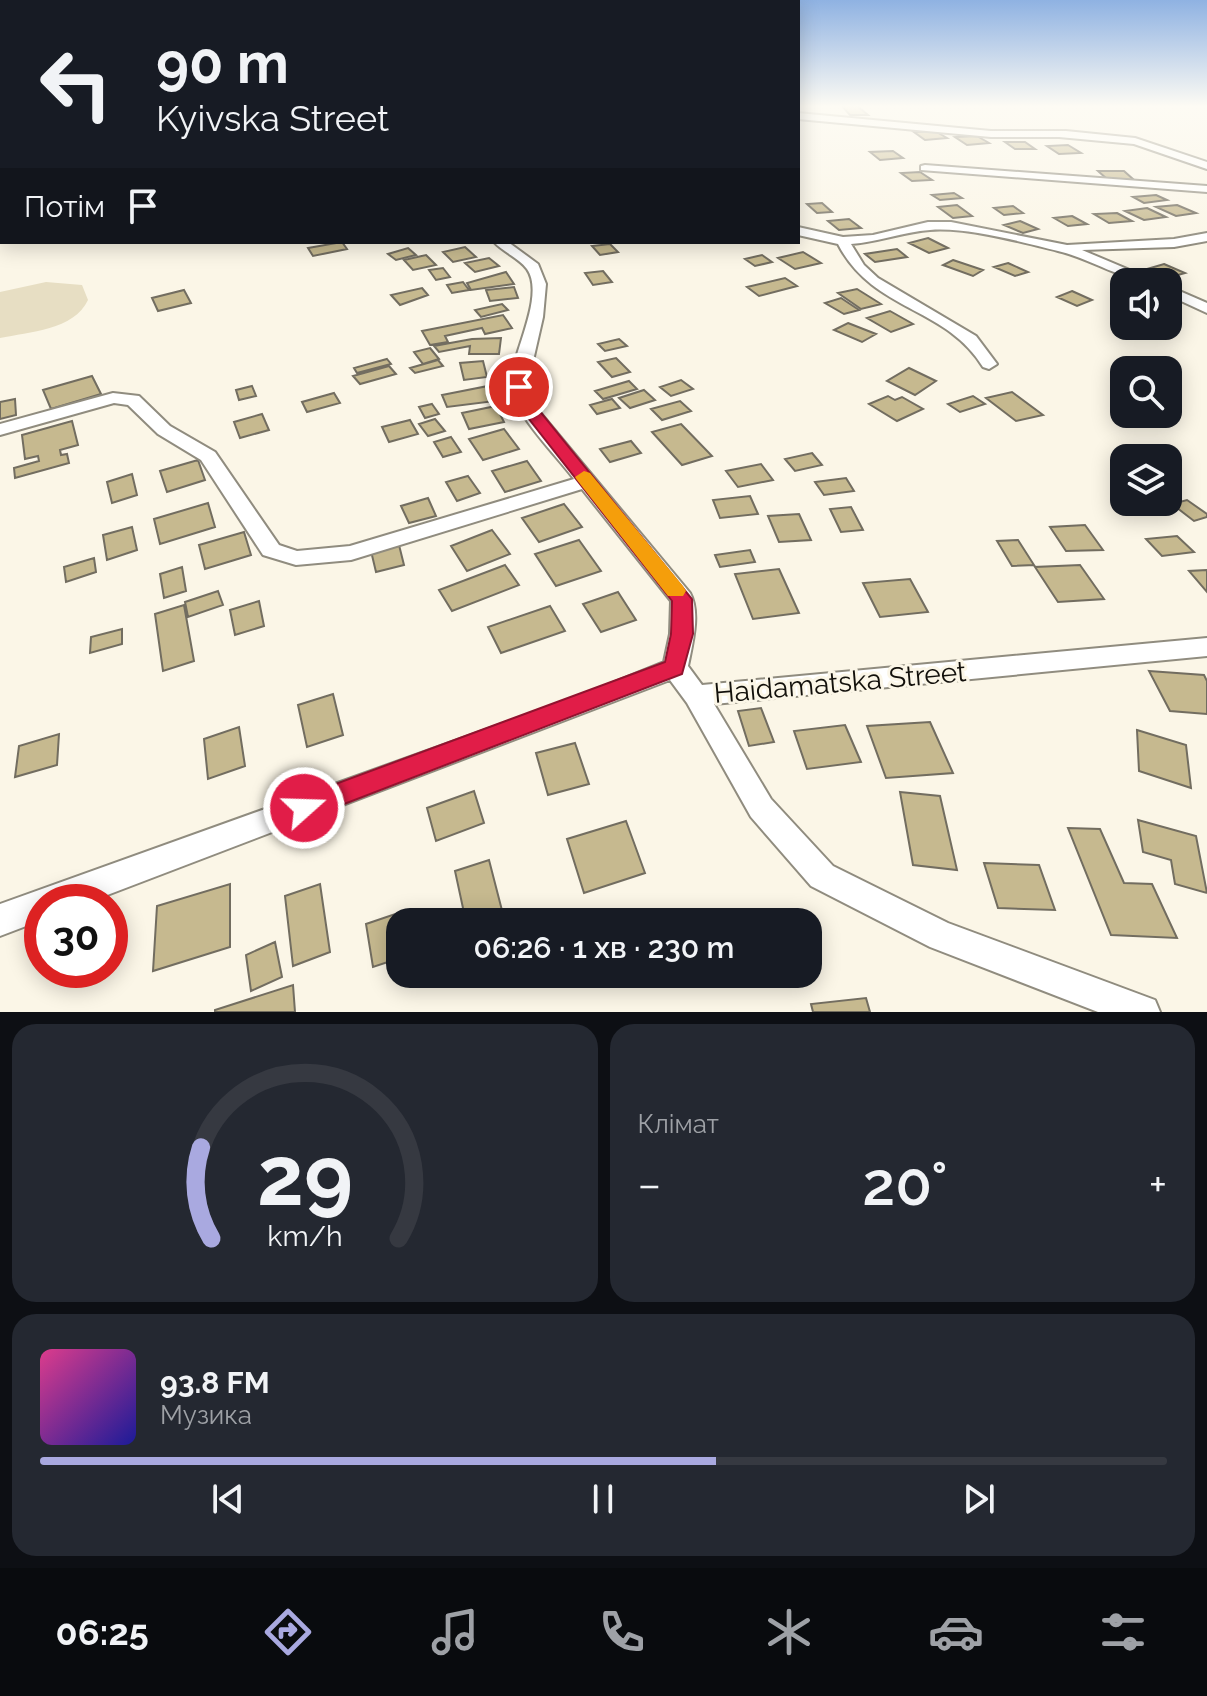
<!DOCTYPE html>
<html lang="uk">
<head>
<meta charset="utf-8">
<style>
	:root { --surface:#171b24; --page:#242831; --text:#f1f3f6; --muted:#9ea1a6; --line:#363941; --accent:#a9a9e0 }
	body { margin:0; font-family:Raleway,sans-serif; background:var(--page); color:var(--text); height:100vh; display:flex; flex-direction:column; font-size:30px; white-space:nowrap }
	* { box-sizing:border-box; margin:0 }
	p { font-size:26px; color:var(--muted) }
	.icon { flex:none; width:44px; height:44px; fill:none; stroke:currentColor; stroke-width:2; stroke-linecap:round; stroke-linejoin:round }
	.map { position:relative; height:1012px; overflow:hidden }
	.drawer { display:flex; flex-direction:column; gap:12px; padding:12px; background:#0d0f14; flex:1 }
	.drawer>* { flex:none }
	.top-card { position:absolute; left:0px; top:0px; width:800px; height:244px; box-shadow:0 4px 20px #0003; background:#171b24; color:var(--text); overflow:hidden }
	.fabs { position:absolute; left:1110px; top:268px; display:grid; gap:16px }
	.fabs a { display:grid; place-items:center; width:72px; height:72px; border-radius:16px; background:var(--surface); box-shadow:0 4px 20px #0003; font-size:40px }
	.speed { position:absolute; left:24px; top:884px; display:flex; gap:16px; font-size:40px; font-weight:700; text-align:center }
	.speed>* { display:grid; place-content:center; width:104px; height:104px; border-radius:50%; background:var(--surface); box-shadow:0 4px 20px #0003; line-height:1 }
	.speed .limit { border:12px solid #d22; background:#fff; color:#111 }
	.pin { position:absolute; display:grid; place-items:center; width:68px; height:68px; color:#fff; margin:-34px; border:4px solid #fff; border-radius:50%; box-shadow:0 2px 8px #0007 }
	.me { position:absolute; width:88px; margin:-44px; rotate:70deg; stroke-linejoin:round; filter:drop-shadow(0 0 6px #0008) }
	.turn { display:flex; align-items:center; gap:28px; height:168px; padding:0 24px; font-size:36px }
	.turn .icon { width:104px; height:104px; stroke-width:2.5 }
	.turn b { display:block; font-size:56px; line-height:68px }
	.then { display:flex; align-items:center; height:76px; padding:0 24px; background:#0003; gap:16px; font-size:30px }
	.big { font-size:60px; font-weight:600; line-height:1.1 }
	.drawer .tile { flex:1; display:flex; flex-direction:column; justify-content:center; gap:12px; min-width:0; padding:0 28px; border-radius:24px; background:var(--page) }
	.drawer .dial { align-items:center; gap:0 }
	.dial svg { height:208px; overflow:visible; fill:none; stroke:var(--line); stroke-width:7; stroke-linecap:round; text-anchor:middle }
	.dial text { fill:var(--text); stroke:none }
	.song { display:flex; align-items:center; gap:24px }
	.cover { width:96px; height:96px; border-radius:12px; background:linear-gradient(135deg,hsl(330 70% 55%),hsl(240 70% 35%)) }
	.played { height:8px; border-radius:4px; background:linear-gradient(90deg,var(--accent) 60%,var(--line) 60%) }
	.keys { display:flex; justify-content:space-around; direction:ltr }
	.heat { display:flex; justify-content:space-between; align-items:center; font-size:44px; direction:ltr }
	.drawer .tiles { flex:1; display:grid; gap:12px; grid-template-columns:1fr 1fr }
	.tile:last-child { grid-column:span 2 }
	.trip { position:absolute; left:386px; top:908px; width:436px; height:80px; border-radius:24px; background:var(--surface); box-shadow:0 4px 20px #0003; font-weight:600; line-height:80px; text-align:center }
	.tabs { display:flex; height:128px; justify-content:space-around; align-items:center; background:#090b0e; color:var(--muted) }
	.tabs .icon { width:56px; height:56px }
	.tabs .on { color:var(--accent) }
	.tabs b { font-size:36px; color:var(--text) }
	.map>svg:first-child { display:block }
</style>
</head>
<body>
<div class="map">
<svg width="1207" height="1012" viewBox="0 0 1207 1012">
	<rect width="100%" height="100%" fill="#fbf6e7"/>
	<path fill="#e7dec3" d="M46,282L82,285L88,300C74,330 29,332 0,338V292Z"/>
	<path fill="#c6b98f" stroke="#726d60" stroke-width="2" d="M841,105H856L868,115H850Z
		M935,131L947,138L925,140L914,132Z
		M977,136L989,143L967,145L955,137Z
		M1005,142H1025L1035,149H1015Z
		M1068,145L1081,153L1059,154L1047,146Z
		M893,151L903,158L880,160L870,152Z
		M1098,171H1124L1134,180L1107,179Z
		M920,172L932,180L912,181L901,173Z
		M954,193L962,198L940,200L932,195Z
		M1156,195L1167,200L1144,203L1133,197Z
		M822,203L832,212L817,213L807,204Z
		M957,205L972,216L953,218L938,207Z
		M1177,205L1196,213L1176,216L1156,207Z
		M1013,206L1023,213L1004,215L994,208Z
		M1147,208L1166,217L1144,220L1125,211Z
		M1117,213L1132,221L1109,223L1094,214Z
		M1072,216L1087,224L1068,226L1054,218Z
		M849,219L861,228L839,230L828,221Z
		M1020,221L1038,229L1023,233L1004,225Z
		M928,238L948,248L929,253L909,243Z
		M342,242L347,249L313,256L308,248Z
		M610,244L618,252L600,255L592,246Z
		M465,247L476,257L453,262L443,252Z
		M408,248L416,255L396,260L388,254Z
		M897,249L907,257L875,262L865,254Z
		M803,252L821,263L795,269L778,258Z
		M426,255L436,265L413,270L404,260Z
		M762,255L772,262L755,266L745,259Z
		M489,258L499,266L475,272L465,263Z
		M953,260L983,270L973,276L943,265Z
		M1008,263L1028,272L1015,276L994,267Z
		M1164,264L1185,273L1167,278L1147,269Z
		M443,268L450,277L436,280L429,270Z
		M603,271L612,282L593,285L585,273Z
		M506,272L514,284L471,290L467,283Z
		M785,278L797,286L759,296L747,287Z
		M463,282L469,290L452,293L447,285Z
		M514,287L518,298L490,301L486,290Z
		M422,288L428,295L400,305L391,295Z
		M857,289L881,304L861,309L838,293Z
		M184,290L191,303L158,311L152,298Z
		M1072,291L1092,300L1077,306L1057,297Z
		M841,298L859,310L844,314L825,303Z
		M502,304L508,310L481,317L475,310Z
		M890,311L913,324L891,332L867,318Z
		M503,315L512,328L485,334L482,328L445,336L448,342L430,345L422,331Z
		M848,323L876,334L862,342L834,330Z
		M501,338L499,354H469L470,346L439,352L434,346L472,339Z
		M619,339L627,346L605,351L598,344Z
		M430,348L439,359L423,364L414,352Z
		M616,358L630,372L612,377L598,362Z
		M387,359L391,364L357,373L354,368Z
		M438,360L443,366L415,373L410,368Z
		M483,361L487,377L464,380L460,363Z
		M389,366L396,374L360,384L353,376Z
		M909,368L936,381L915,395L887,381Z
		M92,376L101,394L51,409L43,390Z
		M681,380L693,389L671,396L660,387Z
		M629,381L637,389L603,399L595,391Z
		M252,386L256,396L239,400L236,390Z
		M488,386L495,401L447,407L442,395Z
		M644,390L655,400L630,408L619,398Z
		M1012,392L1043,415L1016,421L986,398Z
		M334,393L340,403L307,412L302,402Z
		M888,396L895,400L902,397L923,409L897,421L869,404Z
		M973,396L985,404L960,412L948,404Z
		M15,399L16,415L0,419V402Z
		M612,399L620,408L597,414L590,405Z
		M680,401L691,411L662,420L651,409Z
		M432,404L439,414L425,418L419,407Z
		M496,406L504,422L469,429L462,413Z
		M262,414L269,430L240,438L234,422Z
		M435,419L445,431L428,436L419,424Z
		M410,420L418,434L389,442L382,427Z
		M72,421L78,445L60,450L61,455L67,454L69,463L15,478L14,468L39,461L38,456L25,459L22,435Z
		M681,424L712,456L682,465L652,432Z
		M504,429L519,449L483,460L469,439Z
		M451,437L461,452L443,457L434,442Z
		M631,441L641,453L610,462L600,449Z
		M812,453L822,465L795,471L785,459Z
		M198,460L205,480L167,492L160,471Z
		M527,461L541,481L505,492L492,471Z
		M761,464L773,480L738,487L726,471Z
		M132,474L137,495L112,503L107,482Z
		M468,476L480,493L457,501L446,482Z
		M846,478L854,491L824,495L815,482Z
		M750,496L758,514L720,518L713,500Z
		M428,498L436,516L409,523L401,506Z
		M1187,500L1207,514V517L1194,521L1172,504Z
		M208,503L215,527L160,544L154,519Z
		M564,504L582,527L539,542L522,518Z
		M851,507L863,530L841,532L830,509Z
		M799,514L811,540L779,542L768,516Z
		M1085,525L1103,550L1066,551L1050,527Z
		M132,527L137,550L107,560L103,535Z
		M492,530L510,554L467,571L451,546Z
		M244,532L251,555L205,569L199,545Z
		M1177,536L1194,552L1162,556L1146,539Z
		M579,540L601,571L556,586L535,554Z
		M1018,540L1034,565L1012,566L997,541Z
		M399,545L404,565L376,572L371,551Z
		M750,550L755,562L720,567L715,555Z
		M94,558L96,572L66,582L64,567Z
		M505,565L519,585L452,611L439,590Z
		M1080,565L1104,599L1058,602L1035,567Z
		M182,567L186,591L164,598L160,574Z
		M779,569L799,613L753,619L735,574Z
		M1207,570V592L1189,571Z
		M910,579L928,612L880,617L863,583Z
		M218,591L223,605L188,617L185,602Z
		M618,592L636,620L601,632L583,604Z
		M259,601L264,626L235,635L230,610Z
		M184,605L194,661L163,671L155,614Z
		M550,606L565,631L501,653L488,627Z
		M122,629V644L90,653L91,637Z
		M1149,671L1204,675L1207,681V714L1170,711Z
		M333,694L343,735L307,747L298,705Z
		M761,708L774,742L749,746L738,711Z
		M930,722L953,773L886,778L867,726Z
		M845,725L861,762L807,769L794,731Z
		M239,727L245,766L208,779L204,739Z
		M1137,730L1186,745L1191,788L1139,771Z
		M59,734L57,765L15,777L19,746Z
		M575,743L589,784L548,795L536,753Z
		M474,791L484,823L436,841L427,808Z
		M900,792L940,796L957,870L913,865Z
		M1138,820L1196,836L1207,893L1175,884L1171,860L1143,852Z
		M626,821L645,873L584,893L567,839Z
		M1068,828L1100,829L1124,883L1152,884L1177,938L1111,935Z
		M489,860L505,922H466L455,871Z
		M984,863L1039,865L1055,910L998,908Z
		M230,884V947L153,971L157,906Z
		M320,884L330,952L293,966L285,896Z
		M407,910L409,922H400V958L373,967L366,924Z
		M275,942L282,977L251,991L246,955Z
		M293,985L295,1012H215V1010Z
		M866,998L870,1012H813L811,1004Z"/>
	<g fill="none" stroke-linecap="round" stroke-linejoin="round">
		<defs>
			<path id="street" d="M798,113L991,131H1066L1135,138L1207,162V169L1134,144L1059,137H991L798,119Z
				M925,165L1207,186V192L921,170V166Z
				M928,222H951L1067,245L1174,239L1207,233V241L1174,247L1082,250L1158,282C1122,282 1093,259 1058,251C1022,242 967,227 930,230C903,232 878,242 851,244L864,265L878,278L976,336L997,364L989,369L983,367C946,306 873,312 838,244L798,235V227L843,237L873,235Z
				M494,242H508L538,264L546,284L543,317L527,387L538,410L690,593C701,613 692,645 688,666L702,685L1207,638V656L714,704L771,799L833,866L948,923L1155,1000L1160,1012H1098L930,947L811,886L751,817L687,703L670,680L89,902H42V920L0,936V904L580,696L664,662L670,634L671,601L582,489L351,560L296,565L263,555L201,460L158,434L128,405L114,403L0,435V424L113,393L139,396L170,426L215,452L279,545L297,551L350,546L574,479C557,456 516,416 511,388C507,362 547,297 527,269C519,258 503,252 494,242Z
				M1168,286L1207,303V313L1168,295Z"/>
		</defs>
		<use href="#street" stroke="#908c7f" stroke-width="4"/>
		<use href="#street" fill="#fff" fill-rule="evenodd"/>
	</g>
	<linearGradient id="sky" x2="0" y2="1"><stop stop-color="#8fb2e2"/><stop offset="0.43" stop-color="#fdfbf4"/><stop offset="1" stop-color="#fdfbf4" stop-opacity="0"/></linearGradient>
	<rect width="1207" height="247" fill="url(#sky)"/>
	<path fill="#e11d48" stroke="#92132f" stroke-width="2" d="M514,384H525L538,409L692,599L693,634L682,674L313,816L304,820L295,816L291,808L295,799L665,662L671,634L672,601L525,414L512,387Z"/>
	<path fill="#f59e0b" d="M584,471L590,473L683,586L686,591L683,596H668L577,480L575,477Z"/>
	<g text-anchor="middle" stroke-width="6" stroke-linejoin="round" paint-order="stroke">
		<g font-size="28" fill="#12100b" stroke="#fbf6e7">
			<text transform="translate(840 682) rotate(-5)" y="10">Haidamatska Street</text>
		</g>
	</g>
</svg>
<div class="fabs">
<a><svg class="icon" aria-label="sound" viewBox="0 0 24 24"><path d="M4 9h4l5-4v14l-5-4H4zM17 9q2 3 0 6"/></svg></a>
<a><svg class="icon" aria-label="search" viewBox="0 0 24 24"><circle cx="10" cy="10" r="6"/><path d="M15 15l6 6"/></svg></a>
<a><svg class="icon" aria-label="layers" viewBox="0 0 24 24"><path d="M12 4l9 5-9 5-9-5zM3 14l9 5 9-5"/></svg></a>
</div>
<div class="speed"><div class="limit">30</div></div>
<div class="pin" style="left:519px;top:387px;background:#d93025"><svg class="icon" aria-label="arrive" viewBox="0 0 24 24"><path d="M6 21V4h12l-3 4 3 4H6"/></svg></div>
<svg class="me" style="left:304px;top:808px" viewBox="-20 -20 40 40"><circle r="17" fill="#e11d48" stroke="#fff" stroke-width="3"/><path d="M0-11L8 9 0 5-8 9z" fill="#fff"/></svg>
<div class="trip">06:26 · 1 хв · 230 m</div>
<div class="top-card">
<div class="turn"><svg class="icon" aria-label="left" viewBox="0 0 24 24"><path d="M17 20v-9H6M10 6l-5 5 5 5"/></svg><div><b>90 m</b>Kyivska Street</div></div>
<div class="then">Потім<svg class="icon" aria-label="arrive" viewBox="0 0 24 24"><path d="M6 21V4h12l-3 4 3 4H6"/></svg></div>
</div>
</div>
<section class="drawer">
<div class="tiles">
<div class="tile dial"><svg viewBox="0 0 100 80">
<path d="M14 69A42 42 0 1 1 86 69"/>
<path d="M14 69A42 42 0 0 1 10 34" stroke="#a9a9e0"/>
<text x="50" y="56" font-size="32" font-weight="700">29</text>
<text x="50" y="72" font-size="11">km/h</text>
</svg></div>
<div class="tile"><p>Клімат</p>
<div class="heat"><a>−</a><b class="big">20°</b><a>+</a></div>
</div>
<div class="tile">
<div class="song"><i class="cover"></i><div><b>93.8 FM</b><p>Музика</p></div></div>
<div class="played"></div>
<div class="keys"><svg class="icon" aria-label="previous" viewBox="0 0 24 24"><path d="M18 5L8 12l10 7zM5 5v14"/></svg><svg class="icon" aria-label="pause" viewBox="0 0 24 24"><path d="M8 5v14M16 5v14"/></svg><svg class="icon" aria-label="next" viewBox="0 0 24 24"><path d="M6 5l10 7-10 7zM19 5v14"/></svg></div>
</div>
</div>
</section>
<nav class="tabs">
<b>06:25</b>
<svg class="icon on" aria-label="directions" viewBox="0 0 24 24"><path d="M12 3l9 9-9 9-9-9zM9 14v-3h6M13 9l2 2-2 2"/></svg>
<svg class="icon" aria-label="music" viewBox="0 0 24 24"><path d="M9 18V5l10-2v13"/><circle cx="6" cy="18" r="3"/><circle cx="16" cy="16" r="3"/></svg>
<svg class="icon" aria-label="phone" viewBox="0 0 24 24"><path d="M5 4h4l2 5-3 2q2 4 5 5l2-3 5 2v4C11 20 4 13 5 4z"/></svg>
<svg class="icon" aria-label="climate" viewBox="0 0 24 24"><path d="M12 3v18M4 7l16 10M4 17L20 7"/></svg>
<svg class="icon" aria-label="car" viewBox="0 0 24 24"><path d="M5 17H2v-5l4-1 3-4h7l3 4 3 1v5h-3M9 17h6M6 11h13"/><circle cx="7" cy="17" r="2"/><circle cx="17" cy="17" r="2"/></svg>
<svg class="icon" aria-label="filters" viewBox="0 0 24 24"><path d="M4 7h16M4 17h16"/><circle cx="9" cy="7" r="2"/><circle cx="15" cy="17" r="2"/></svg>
</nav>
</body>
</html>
